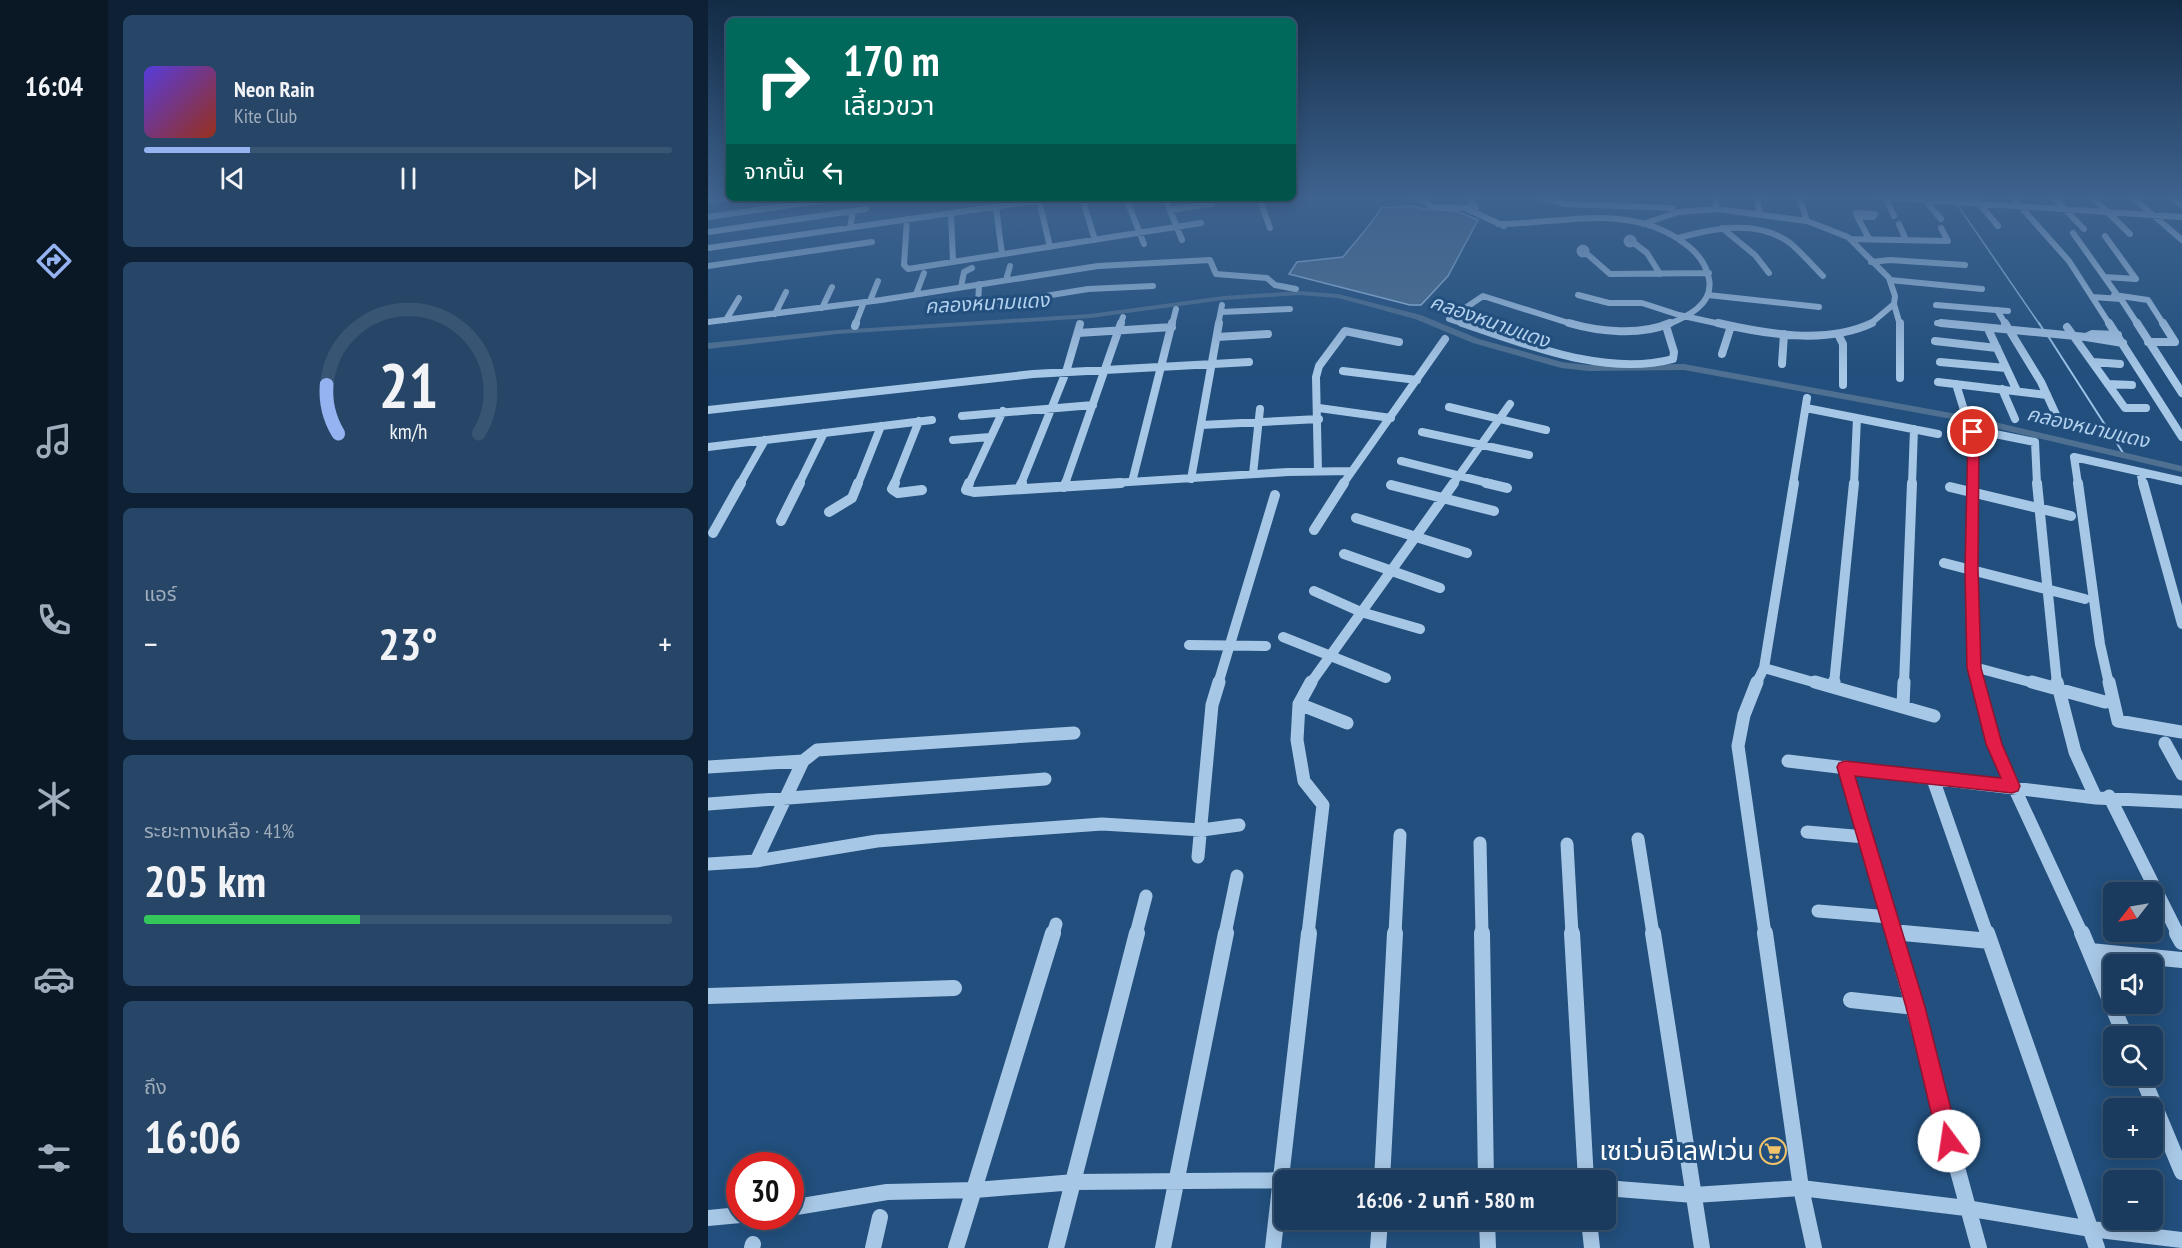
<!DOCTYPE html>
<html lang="th">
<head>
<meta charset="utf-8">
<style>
	:root { --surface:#1a3b5e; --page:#274667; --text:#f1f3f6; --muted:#9fadbc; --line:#385573; --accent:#95b2f1 }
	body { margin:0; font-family:"PT Sans Narrow","Noto Sans Thai",sans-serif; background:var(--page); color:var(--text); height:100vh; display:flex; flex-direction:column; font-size:22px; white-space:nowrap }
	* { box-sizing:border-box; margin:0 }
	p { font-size:20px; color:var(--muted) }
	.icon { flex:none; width:33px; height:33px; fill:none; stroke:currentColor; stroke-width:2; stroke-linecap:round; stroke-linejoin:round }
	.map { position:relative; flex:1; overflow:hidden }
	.details { display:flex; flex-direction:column; gap:15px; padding:15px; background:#0e2034; width:600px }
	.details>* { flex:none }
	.guide { position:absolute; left:18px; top:18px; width:570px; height:183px; border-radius:9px; box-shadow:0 3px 15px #0003,0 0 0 2px var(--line); background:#00695c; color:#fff; overflow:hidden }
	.needle { width:39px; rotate:239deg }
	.tools { position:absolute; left:1395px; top:882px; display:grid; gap:12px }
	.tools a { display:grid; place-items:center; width:60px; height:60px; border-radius:9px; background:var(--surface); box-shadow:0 3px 15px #0003,0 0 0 2px var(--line); font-size:30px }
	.speed { position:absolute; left:18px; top:1152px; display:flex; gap:12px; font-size:30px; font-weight:700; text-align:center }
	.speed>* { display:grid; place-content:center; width:78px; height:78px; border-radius:50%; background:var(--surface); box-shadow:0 3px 15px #0003,0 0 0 2px var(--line); line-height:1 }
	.speed .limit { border:9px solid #d22; background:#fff; color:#111 }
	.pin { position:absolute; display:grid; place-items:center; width:51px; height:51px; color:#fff; margin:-26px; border:3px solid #fff; border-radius:50%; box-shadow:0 2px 6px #0007 }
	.me { position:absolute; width:66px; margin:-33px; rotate:346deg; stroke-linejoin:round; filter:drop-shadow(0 0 4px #0008) }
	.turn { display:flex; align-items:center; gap:21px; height:126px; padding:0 18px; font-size:27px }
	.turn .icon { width:78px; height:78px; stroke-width:2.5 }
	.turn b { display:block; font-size:42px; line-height:51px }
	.then { display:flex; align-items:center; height:57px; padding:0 18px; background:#0003; gap:12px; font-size:22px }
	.big { font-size:45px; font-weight:700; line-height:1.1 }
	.details .widget { flex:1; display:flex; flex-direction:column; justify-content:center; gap:9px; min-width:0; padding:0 21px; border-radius:9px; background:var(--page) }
	.details .dial { align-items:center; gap:0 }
	.dial svg { height:156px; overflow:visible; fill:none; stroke:var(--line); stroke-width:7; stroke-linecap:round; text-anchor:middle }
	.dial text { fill:var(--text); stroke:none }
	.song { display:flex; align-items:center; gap:18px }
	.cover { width:72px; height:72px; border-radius:9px; background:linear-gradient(135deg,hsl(250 70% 55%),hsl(10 70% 35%)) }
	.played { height:6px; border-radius:3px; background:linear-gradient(90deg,var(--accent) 20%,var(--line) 20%) }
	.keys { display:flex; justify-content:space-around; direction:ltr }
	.heat { display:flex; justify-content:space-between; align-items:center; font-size:33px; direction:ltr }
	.charge { height:9px; border-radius:4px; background:linear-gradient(90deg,#34c759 41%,var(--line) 0) }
	.trip { position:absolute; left:566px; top:1170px; width:342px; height:60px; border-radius:9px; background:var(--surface); box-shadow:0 3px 15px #0003,0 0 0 2px var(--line); font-weight:700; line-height:60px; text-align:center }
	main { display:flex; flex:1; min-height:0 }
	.tab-bar { display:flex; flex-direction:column; width:108px; justify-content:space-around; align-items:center; background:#0a1826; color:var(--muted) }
	.tab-bar .icon { width:42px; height:42px }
	.tab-bar .active { color:var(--accent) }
	.tab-bar b { font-size:27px; color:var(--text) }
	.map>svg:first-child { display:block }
</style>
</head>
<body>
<main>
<nav class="tab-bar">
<b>16:04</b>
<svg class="icon active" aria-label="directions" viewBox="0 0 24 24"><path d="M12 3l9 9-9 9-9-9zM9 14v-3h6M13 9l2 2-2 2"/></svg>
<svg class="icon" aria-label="music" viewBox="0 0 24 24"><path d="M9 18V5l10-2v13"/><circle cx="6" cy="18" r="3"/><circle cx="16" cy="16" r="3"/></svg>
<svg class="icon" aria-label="phone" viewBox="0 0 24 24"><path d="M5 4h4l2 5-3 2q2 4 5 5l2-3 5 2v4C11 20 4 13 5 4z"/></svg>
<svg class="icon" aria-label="climate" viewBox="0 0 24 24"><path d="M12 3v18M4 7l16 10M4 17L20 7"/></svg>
<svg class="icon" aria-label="car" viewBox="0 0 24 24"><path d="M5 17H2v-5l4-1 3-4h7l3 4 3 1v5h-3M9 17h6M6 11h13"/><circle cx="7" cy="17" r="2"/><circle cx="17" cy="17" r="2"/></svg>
<svg class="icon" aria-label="filters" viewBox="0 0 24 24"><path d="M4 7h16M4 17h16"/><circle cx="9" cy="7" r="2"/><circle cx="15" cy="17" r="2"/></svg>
</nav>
<section class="details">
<div class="widget">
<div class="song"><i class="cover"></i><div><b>Neon Rain</b><p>Kite Club</p></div></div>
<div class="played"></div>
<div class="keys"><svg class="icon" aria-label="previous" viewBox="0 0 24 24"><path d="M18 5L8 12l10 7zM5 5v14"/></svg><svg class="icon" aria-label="pause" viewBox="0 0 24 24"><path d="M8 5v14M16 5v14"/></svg><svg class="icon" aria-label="next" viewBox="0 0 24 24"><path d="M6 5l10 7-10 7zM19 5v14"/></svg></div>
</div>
<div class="widget dial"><svg viewBox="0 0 100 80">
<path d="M14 69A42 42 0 1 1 86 69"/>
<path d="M14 69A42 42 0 0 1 8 44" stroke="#95b2f1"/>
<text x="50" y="56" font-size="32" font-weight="700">21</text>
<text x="50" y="72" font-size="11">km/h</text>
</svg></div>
<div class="widget"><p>แอร์</p>
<div class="heat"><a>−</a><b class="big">23°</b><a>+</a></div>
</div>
<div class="widget"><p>ระยะทางเหลือ · 41%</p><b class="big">205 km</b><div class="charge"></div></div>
<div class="widget"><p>ถึง</p><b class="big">16:06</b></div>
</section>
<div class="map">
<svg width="1474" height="1248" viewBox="0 0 1474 1248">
	<rect width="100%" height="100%" fill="#224f7d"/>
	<path fill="#4f7091" stroke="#9bc2e7" stroke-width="1.5" d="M705,206L715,209L748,211L770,220L740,276L713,305H702L581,274L589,262L635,257C649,239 662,227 673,208Z"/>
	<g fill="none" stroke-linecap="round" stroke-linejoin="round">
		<path stroke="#9bc2e7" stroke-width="1.5" d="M1244,197L1332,325"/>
		<path stroke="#9bc2e7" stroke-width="2" d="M1331,323L1336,331
			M1340,336L1417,456"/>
		<path fill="#4f7091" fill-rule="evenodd" d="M591,291L630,294L713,315L771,339L854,362L880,365L976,364L1265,417L1474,466V472L1265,423L976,370L880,371L853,368L765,343L707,319L630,298L591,295L516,300L382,318L129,334L0,349V343L129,330L382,314L516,296Z"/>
		<path stroke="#a7c7e6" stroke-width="6" d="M708,197L725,207L764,208
			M760,197L768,208
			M830,197L858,204L965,208
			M1007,197L1009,209
			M1049,197L1052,215
			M1091,197L1099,221
			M1172,197L1474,217
			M1177,197L1186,216
			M1304,197L1361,261L1402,325
			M1345,197L1376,229
			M1384,197L1422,234
			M1424,197L1474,240
			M1464,197L1474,206
			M374,198L387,240
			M418,198L436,244
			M457,198L474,240
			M551,198L562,228
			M331,200L342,247
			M1217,200L1233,219
			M1268,200L1290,226
			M0,201L24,198
			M288,207L294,254
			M757,208L796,226
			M462,210L503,204
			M145,211L158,209
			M243,213L245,262
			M1148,213L1167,214L1165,217L1149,216Z
			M1149,216L1161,239
			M0,217L132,198
			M199,219L196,265L200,269L493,223
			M790,224C853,224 921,202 976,243C989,252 998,263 1001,279C1006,305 978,317 959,325
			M935,224L970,212L1009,209L1099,221L1140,237L1181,278L1187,296L1186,304L1161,325
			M1191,224L1198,240
			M1014,228L1047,255L1061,273
			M0,232L145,211L142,227
			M1365,233L1412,299
			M1397,236L1428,279L1397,277
			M918.5 241a3.5 3.5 0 1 1 7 0a3.5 3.5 0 1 1-7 0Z
			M970,238C1006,228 1050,219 1082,243C1094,253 1104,265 1115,276
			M1142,239L1240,241L1233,228
			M926,243L939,253L952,274
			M871.5 251a3.5 3.5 0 1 1 7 0a3.5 3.5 0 1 1-7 0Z
			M0,248L348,198
			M878,253L902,274L1001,273
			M1163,262L1182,260L1257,265
			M0,266L164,242
			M298,280L302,266
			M1182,280L1274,289
			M271,284L270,307L380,289L445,286
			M253,287L256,272L264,268
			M208,294L216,273
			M870,295L901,303H934L971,315L1017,325
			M1000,295L1111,307
			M1406,295L1440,300L1456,325
			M1385,297L1413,299L1430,325
			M162,301L170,281
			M1186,304L1192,325
			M1228,305L1300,311
			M114,308L124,287
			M1289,310L1298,325
			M513,312L582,309
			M67,314L78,292
			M18,320L31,298
			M0,322L173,300L390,266L502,260L508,274L559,278L567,285L588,289
			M1229,323L1249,325
			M147,325L156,302
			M412,325L415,317
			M464,325L468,309
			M510,325L514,305
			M759,325L741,319L775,296L867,325"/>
		<path stroke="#a7c7e6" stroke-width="8" d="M754,323C818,344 897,377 965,359L966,352L958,326
			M861,323C892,332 932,336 962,323
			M1010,323C1058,334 1118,345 1164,323
			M1192,323V378
			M1233,323L1378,337
			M1297,323L1333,382L1350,419
			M1401,323L1474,437
			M1429,323L1474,393
			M147,326L148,323
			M1359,327L1417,408H1438
			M1280,329L1309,391
			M370,333L464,327
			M1130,334L1135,344V385
			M1410,335L1384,334L1378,337L1415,343
			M509,337L560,334
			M1227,341L1289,348
			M1440,342H1467L1455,323
			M1014,354L1023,326
			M1232,362L1298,368
			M1385,362L1412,364
			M1074,364L1076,334
			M635,371L709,380
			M1230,382L1339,395
			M1248,384L1256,410
			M1400,384L1424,385
			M1294,389L1307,419
			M741,407L838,430
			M611,408L683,418
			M1098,408L1230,434
			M0,410L325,374L541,362
			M254,416L385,405
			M493,425L611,419
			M714,432L821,455
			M245,440L282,437
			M0,447L224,420
			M693,461L784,484
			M610,471L608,377L611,366L637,331L691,342
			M1432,472L1435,484
			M545,474L552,409
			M483,479L511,323
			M424,482L464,323
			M32,484L57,440
			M91,484L116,433
			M150,484L173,426
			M186,484L211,421
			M261,484L295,411
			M313,484L358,372L372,324
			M357,484L413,323
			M389,484L580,472L643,471
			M635,484L737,339
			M745,484L802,404
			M1085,484L1099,398
			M1146,484L1149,418
			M1204,484L1206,429
			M1264,484L1267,430L1327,442L1329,484
			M1370,484L1366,457L1474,481"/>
		<path stroke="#a7c7e6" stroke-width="10" d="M187,483L184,489L190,493L214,490
			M261,483L258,490L266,492L413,483
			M778,483L799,488
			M1264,483L1266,667L1270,684
			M1329,483L1349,684
			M1370,483L1392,644L1401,684
			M1435,483L1474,624
			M683,485L786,511
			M356,487L358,483
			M1242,487L1363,516
			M311,489L314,483
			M121,512L144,498L150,483
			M648,518L759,553
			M73,521L92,483
			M606,530L636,483
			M5,533L33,483
			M636,554L732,588
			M1236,563L1377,599
			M606,591L653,612L712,629
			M575,637L678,678
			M481,645L558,646
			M1266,667L1329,684
			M1056,668L1112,684
			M510,684L567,495
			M602,684L746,483
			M1048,684L1056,668L1086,483
			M1126,684L1146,483
			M1196,684L1204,483"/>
		<path stroke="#a7c7e6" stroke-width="13" d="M1049,682L1036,715L1030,746L1057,934
			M1107,682L1226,716
			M1270,682L1286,744L1374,934
			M1324,682L1397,702
			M1349,682L1367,752L1388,798
			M1401,682L1410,721L1474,732
			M1126,687V682
			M591,704L639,723
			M1195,706L1196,682
			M1457,743L1474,774
			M1080,761L1388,798L1474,802
			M0,767L95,761
			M1137,767L1186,934
			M1225,779L1279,934
			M1401,796L1470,934
			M0,804L337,779
			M1099,832L1157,837
			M930,839L945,934
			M772,843L774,934
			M859,844L864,934
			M490,857L504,705L511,682
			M48,861L95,761L109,750L366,733
			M0,864L48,861L169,841L283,832L394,824L494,830L531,825
			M1110,911L1181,917
			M1185,932L1212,934
			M345,934L348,924
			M428,934L438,896
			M517,934L529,876
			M600,934L615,805L596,781L589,740L591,704L603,682
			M687,934L692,835"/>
		<path stroke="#a7c7e6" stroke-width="16" d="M774,933L778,1180
			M864,933L878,1180
			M945,933L994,1248
			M1057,933L1093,1188L1106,1248
			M1185,933L1271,1248
			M1195,933L1282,941
			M1279,933L1389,1248
			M1374,933L1417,1036
			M1469,933L1474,942
			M1382,951L1474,960
			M0,996L246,988
			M1143,1000L1207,1007
			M1434,1076L1474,1172
			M674,1180L687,933
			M897,1188L986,1195L1093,1188L1258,1208L1383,1229L1474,1240
			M82,1208L179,1192L267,1190L367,1182L578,1180
			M0,1218L32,1215
			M779,1220L780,1248
			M881,1220L884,1248
			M44,1248L45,1244
			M165,1248L172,1217
			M248,1248L345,933
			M348,1248L429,933
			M455,1248L518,933
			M565,1248L601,933
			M670,1248L672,1220"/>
	</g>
	<linearGradient id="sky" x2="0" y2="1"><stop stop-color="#132b45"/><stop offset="0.53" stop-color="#3e638f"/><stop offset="1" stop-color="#3e638f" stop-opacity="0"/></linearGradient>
	<rect width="1474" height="372" fill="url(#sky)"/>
	<path fill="#e11d48" stroke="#92132f" stroke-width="1.5" d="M1265,429L1271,432L1270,570L1273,668L1294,744L1312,786L1310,791L1304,793L1147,776L1217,1007L1251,1141L1248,1148L1241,1151L1233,1148L1230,1141L1198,1007L1129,767L1131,763L1137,761L1293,778L1278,744L1259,668L1257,570L1260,432Z"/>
	<defs>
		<symbol id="supermarket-ring" viewBox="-11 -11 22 22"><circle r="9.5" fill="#224f7d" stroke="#f2c369" stroke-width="1.5"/><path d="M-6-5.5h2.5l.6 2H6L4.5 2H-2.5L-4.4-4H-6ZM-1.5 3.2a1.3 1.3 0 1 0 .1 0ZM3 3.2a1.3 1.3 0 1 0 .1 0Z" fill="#f2c369"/></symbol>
	</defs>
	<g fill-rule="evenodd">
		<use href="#supermarket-ring" x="1050" y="1136" width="30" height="30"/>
	</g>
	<g text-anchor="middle" stroke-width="6" stroke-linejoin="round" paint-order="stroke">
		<g font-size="20" font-style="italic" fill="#b2d1ee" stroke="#224f7d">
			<text transform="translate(279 303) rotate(-3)" y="7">คลองหนามแดง</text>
			<text transform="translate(782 321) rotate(19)" y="7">คลองหนามแดง</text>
			<text transform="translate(1380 427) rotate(13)" y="7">คลองหนามแดง</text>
		</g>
		<g font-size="27" fill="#fff" stroke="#224f7d" text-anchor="end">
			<text x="1046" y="1160">เซเว่นอีเลฟเว่น</text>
		</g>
	</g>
</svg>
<div class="tools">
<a><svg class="needle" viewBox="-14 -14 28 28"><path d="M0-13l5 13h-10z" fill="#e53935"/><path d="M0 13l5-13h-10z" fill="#9fadbc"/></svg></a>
<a><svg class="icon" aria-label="sound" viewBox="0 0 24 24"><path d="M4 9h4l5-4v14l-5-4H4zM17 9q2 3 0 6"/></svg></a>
<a><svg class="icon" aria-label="search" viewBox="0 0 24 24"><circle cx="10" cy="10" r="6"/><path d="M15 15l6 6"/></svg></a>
<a>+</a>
<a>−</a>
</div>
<div class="speed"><div class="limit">30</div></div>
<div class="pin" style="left:1265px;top:432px;background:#d93025"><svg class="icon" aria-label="arrive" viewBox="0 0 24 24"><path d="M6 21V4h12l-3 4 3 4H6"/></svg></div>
<svg class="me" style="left:1241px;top:1141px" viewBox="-20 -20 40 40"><circle r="19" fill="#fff"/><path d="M0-13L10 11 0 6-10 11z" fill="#e11d48"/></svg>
<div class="trip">16:06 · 2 นาที · 580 m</div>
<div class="guide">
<div class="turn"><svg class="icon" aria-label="right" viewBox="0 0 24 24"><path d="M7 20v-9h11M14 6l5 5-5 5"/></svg><div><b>170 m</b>เลี้ยวขวา</div></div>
<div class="then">จากนั้น<svg class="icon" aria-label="left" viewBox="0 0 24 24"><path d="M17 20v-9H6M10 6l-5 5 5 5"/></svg></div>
</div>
</div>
</main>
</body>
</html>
